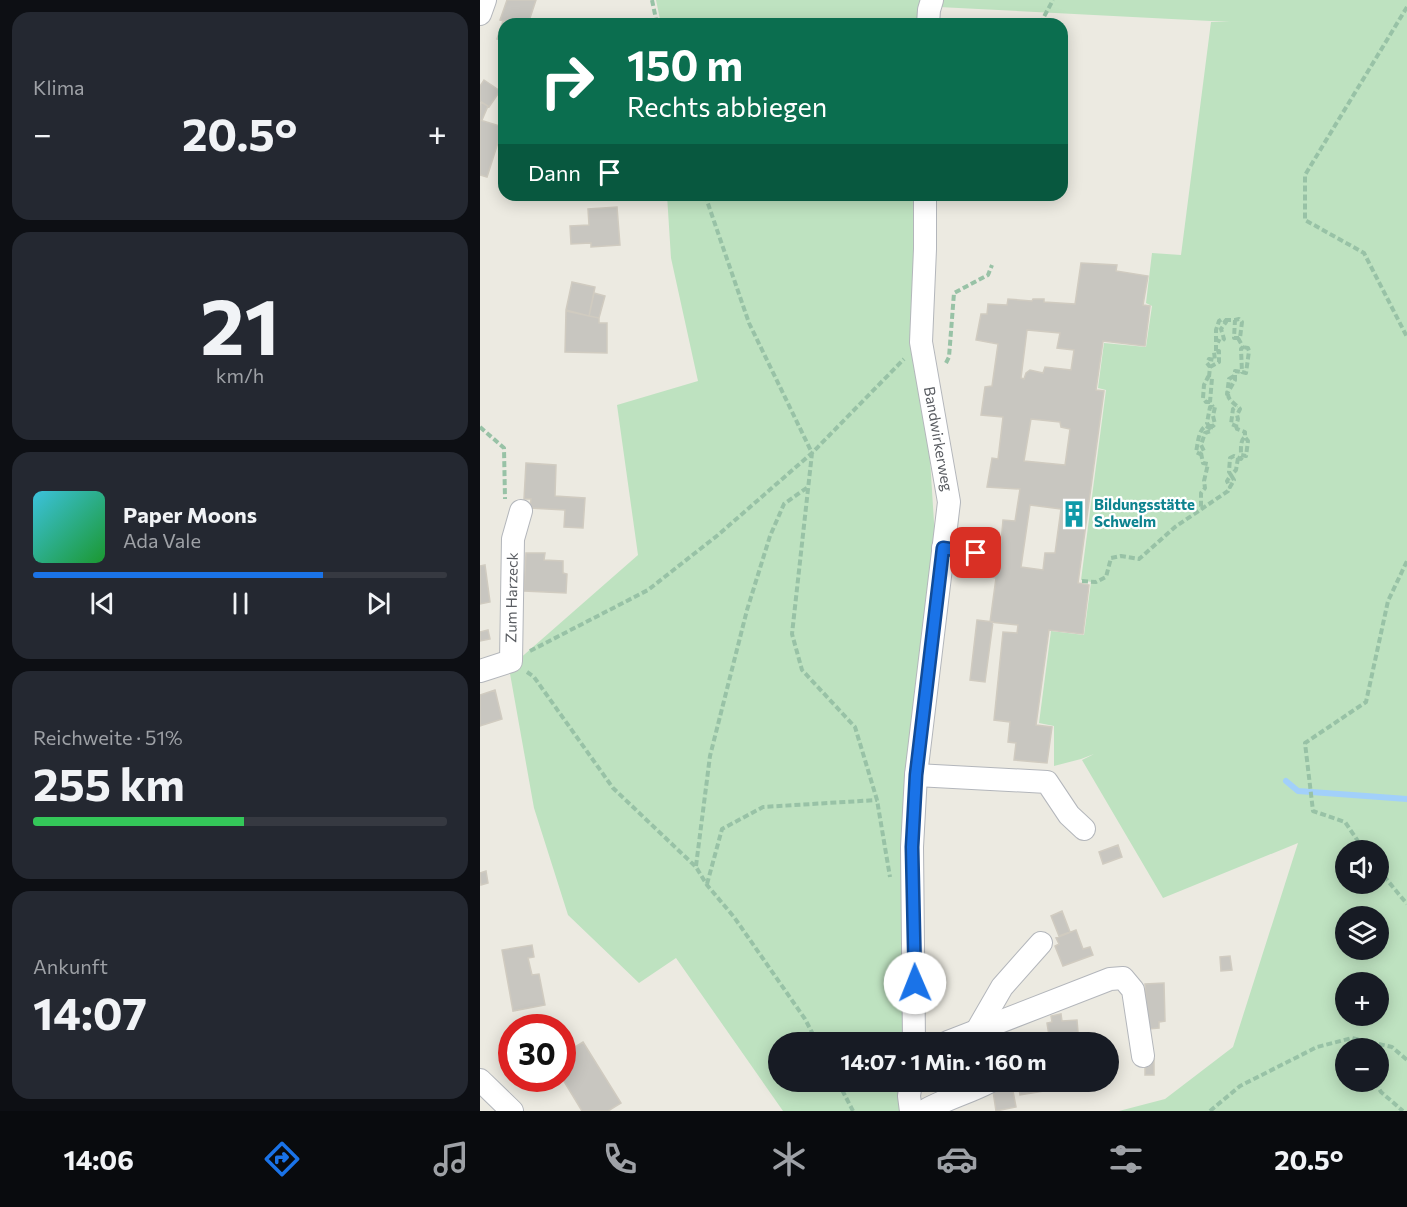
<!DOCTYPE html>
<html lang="de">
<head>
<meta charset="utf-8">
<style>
	:root { --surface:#171b24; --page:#242831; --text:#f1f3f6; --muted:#9ea1a6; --line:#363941; --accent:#1a73e8 }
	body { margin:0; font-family:Commissioner,sans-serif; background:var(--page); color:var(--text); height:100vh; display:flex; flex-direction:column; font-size:22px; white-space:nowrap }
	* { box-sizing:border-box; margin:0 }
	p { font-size:20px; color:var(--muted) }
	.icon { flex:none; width:33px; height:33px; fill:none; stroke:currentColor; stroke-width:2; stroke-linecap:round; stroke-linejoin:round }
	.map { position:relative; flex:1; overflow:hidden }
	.sheet { display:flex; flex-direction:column; gap:12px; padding:12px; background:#0d0f14; width:480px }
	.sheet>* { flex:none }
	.banner { position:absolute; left:18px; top:18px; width:570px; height:183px; border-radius:18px; box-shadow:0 3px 15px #0003; background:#0b6e4f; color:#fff; overflow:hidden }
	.controls { position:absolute; left:855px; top:840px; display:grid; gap:12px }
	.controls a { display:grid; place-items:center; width:54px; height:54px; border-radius:50%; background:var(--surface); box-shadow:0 3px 15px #0003; font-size:30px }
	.speed { position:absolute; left:18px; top:1014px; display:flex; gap:12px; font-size:30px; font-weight:700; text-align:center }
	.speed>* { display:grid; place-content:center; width:78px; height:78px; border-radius:50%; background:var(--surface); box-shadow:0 3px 15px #0003; line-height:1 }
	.speed .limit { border:9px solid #d22; background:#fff; color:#111 }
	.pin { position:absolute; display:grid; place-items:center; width:51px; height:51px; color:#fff; margin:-26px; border-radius:12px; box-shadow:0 3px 9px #0006 }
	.me { position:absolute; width:66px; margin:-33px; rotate:359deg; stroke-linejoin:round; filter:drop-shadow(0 0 4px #0008) }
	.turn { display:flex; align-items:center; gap:21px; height:126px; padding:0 30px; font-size:27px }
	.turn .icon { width:78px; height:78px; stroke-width:2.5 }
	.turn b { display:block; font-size:42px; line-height:51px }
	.then { display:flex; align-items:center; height:57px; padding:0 30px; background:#0003; gap:12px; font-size:22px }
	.big { font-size:45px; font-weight:700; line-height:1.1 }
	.sheet .card { flex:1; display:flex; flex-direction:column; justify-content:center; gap:9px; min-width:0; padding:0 21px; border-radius:18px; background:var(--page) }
	.sheet .dial { align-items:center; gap:0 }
	.dial b { font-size:78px; line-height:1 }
	.song { display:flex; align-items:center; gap:18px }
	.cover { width:72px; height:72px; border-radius:9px; background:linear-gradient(135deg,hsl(190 70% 55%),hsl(130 70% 35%)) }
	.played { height:6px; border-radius:3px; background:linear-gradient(90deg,var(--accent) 70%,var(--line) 70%) }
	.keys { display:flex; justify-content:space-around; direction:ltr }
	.heat { display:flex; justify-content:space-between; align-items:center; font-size:33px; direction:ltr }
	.charge { height:9px; border-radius:4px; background:linear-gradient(90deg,#34c759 51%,var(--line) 0) }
	.trip { position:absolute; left:288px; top:1032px; width:351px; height:60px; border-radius:30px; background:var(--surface); box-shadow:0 3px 15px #0003; font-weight:700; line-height:60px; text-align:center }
	.tab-bar { display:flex; height:96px; justify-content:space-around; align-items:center; background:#090b0e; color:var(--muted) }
	.tab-bar .icon { width:42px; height:42px }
	.tab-bar .active { color:var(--accent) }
	.tab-bar b { font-size:27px; color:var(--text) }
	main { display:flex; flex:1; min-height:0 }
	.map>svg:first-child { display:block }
</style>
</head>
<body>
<main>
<section class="sheet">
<div class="card"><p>Klima</p>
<div class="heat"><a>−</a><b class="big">20.5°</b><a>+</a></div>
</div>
<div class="card dial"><b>21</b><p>km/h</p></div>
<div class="card">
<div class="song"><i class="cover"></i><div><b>Paper Moons</b><p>Ada Vale</p></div></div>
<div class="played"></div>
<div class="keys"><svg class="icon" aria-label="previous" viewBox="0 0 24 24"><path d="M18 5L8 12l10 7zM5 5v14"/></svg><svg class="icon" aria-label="pause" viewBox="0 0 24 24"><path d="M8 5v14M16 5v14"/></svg><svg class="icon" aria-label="next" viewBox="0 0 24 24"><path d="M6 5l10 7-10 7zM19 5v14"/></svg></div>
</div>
<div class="card"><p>Reichweite · 51%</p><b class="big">255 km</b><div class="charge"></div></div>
<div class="card"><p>Ankunft</p><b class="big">14:07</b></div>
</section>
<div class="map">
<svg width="927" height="1111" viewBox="0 0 927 1111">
	<rect width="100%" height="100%" fill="#eceae1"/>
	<path fill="#bee2c0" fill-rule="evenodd" d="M176,0H927V1111H639L685,1099L753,1047L818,843L683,898L602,760L614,754L601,759L574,766V726L559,723L571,631L604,635L611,582L601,580L626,390L618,388L624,343L666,347L672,306L666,303L672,253L701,255L731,22H750L459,7L456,24H181ZM866,850H898V884H866ZM866,916H898V950H866ZM866,982H898V1016H866ZM866,1048H898V1082H866Z
		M187,195H436L437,252L456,554L428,1042H298V1082H432L435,1111H303L196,958L159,983L88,915L54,808L29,668L158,555L137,405L218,381L191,258Z"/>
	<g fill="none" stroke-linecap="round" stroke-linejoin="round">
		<path stroke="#a2d0fa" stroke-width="6" d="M806,781L818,791L927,799"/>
	</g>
	<path fill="#c8c6c0" stroke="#d0cbc0" stroke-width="1.5" fill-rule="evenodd" d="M27,0H56L48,24H32L20,20Z
		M23,21L32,24H24V41L17,39Z
		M4,80L20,91L9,107L0,101V86Z
		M1,102L8,106L2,120H0Z
		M0,120L23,127L7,177L0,175Z
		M137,207L140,245L111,247V243L91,244L90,226L109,225L108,209Z
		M601,263L637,265L636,271L668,276L663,305L670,306L665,346L623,341L616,390L624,391L598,583L609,585L603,634L569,630L556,725L572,727L567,763L534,760L536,743L528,742L530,722L514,720L523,632L537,633L538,625L510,622L516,578L506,576L510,551L521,543L523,520L535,521L540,489L507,487L512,458L518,459L523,417L501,415L505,387L512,386L518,344L496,340L501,314H507L508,304L527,305L528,299L552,301L553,299H564V302L595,304ZM547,330L580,333L577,348L594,350L591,370L565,367L563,373L550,370L546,373L544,379L541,378ZM551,419L580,422L581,427L590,429L585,465L544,461ZM550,505L581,509L575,553H565L563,570L541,567Z
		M92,282L115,287L109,316L86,310Z
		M114,293L125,296L119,318L109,316Z
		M86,311L119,318V323H127V353L85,352Z
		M46,463L76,465L75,496L105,498L103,528L84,527L85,510L50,508L51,499H44Z
		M46,553H65L64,560L83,561V573L87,574L86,593L44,591Z
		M5,565L10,602L0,604V566Z
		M497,620L513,622L505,682L490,680Z
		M8,630L10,639L0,641V632Z
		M15,690L22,719L0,726V695Z
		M638,845L642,857L623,864L619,852Z
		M6,871L8,883L1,885L0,873Z
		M582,911L590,932L579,936L571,916Z
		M596,930L603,949L610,947L613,955L583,966L575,946L579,944L576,938Z
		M52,945L54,957L48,958L52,975L59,974L65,1005L33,1011L22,950Z
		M750,956L752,970L741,971L740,957Z
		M684,983L685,1021L679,1022V1028L668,1029L665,984Z
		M581,1014L582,1021L597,1020L598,1032L591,1033L592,1042H570L567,1023L572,1022L571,1016Z
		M103,1042L141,1103L128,1111H102L82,1078V1055Z
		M665,1059H674V1075H665Z
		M538,1082H563L565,1091L540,1095Z
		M563,1082H590L564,1086Z
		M532,1086L536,1107L516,1111L513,1091Z"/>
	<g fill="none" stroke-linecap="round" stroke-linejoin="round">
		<defs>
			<g id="minor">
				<path d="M0,14L5,0"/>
				<path d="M448,24L449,10L452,0"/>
				<path d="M463,548L504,554"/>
				<path id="s1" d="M0,671L31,661L33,539L41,511"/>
				<path d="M436,775L567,782L589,815L604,829"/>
				<path d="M496,1032L522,987L561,943"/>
				<path d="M434,1042L432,847L436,775L469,502L441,342L445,249V195"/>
				<path d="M468,1042L630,979L643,978L653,990L663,1056"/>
				<path d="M0,1080L32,1111"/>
				<path d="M431,1111L429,1096L431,1082"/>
				<path d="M444,1111C465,1099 488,1093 509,1082"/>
			</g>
		</defs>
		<use href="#minor" stroke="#b3b6bb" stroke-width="24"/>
		<path stroke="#98c2a6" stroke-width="4" stroke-dasharray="6 3" stroke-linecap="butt" d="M172,0L177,24
			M927,7L825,175V220L884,253L927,337
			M560,24L573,0
			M225,195L269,323L332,453L312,634L322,670L375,727L397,800L410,877
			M745,320H755L754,338H760L762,322L759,319L755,320
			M758,338L763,347L761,349L762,372L766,373L769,351L768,348L763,347
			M736,351V330L739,321L742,319L746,322L741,329L744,339L741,342L737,340
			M466,363L469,357L474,293L508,275L512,265
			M754,376L749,379L747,394L755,380V371L762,372
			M729,377L730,367L727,363L729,359L735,360L734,352L739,351V362L730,367
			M748,394C748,401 756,404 760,409L757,415L758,419L756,426L751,424L753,409L757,406
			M730,402H726L723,398L724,385L728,377L732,378L730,402L733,407
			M726,426L731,429V431L725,433L721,445L724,451L720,454L716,452C718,444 718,430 726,426Z
			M729,426H733L735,424L733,416L735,407H730L727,423L729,426
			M756,426L757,429L765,432V437C760,440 761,450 761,455L766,456L768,441L765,437
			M0,427L24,448L25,499
			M721,453L723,463L728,464L724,481L725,488L721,493V510
			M758,458L756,470L751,475L749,472L750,458L754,456L761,459L763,456
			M751,475L754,480L750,487L747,481Z
			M602,581L616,582L626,577L631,558L641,556L659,559L695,527L748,491L750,487
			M50,651L168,590L238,535L332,453L424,359
			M47,672L54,677L133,788L216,867L227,885L254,917L325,1019L337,1042
			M884,850L865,822L833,811L825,743L886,702L908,601L927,561
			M216,866L230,756L267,610L290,536L304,504L328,487
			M898,869L927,904
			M227,884L242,829L283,807L397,800
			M873,1039L878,1048
			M358,1082L373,1111
			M895,1082L901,1092L923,1111
			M730,1111L760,1086L837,1047L872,1038L912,1047L927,1060"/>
		<use href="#minor" stroke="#fff" stroke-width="22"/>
	</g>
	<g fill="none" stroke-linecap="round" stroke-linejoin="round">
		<defs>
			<path id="route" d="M435,983L432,847L436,775L463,548L496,553"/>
		</defs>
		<use href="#route" stroke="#114b97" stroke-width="15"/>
		<use href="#route" stroke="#1a73e8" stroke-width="10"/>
	</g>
	<defs>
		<symbol id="building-bare" viewBox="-9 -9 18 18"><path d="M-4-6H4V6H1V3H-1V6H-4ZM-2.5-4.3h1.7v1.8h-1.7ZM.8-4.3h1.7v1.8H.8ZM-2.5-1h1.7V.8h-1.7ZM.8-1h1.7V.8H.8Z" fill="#0f9aa8" stroke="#fff" stroke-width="2.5" paint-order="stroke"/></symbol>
	</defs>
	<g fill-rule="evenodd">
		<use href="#building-bare" x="575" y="495" width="38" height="38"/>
	</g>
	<g text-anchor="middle" stroke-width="4.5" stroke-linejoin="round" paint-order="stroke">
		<g font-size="15" fill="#595c61" stroke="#fff">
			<text transform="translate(458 439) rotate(80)" y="5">Bandwirkerweg</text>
			<text dy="5" stroke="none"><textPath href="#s1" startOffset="96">Zum Harzeck</textPath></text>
		</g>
		<g font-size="15" font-weight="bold" fill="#0d838f" stroke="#fff" text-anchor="start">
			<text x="614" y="510">Bildungsstätte<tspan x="614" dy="17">Schwelm</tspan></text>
		</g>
	</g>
</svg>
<div class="controls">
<a><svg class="icon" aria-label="sound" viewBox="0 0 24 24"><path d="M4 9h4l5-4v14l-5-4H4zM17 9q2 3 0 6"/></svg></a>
<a><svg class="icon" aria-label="layers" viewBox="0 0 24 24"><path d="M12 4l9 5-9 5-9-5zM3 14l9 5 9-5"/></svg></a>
<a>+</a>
<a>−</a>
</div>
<div class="speed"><div class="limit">30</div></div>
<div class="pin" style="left:496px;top:553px;background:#d93025"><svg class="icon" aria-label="arrive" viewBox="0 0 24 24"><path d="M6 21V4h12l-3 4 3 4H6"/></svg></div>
<svg class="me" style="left:435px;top:983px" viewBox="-20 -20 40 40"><circle r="19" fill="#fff"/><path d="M0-13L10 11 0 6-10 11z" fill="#1a73e8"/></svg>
<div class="trip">14:07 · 1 Min. · 160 m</div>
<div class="banner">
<div class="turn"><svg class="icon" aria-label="right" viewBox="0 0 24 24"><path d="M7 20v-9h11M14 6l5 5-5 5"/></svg><div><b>150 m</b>Rechts abbiegen</div></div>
<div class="then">Dann<svg class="icon" aria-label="arrive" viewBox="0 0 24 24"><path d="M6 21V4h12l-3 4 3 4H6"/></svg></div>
</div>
</div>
</main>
<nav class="tab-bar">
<b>14:06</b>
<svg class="icon active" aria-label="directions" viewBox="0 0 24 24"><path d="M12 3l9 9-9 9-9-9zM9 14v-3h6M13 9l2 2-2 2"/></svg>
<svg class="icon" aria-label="music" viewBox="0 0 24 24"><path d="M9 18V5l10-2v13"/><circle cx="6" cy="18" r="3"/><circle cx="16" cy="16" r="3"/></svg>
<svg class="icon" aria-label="phone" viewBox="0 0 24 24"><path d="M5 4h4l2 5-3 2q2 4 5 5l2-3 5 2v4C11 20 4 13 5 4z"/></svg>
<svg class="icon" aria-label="climate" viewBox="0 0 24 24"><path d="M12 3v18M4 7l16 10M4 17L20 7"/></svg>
<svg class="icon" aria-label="car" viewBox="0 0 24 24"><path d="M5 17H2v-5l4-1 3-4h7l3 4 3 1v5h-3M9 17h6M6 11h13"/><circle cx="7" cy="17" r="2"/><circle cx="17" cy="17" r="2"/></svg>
<svg class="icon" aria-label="filters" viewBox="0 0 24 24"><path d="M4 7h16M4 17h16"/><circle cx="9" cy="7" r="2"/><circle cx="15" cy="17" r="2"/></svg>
<b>20.5°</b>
</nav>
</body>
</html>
